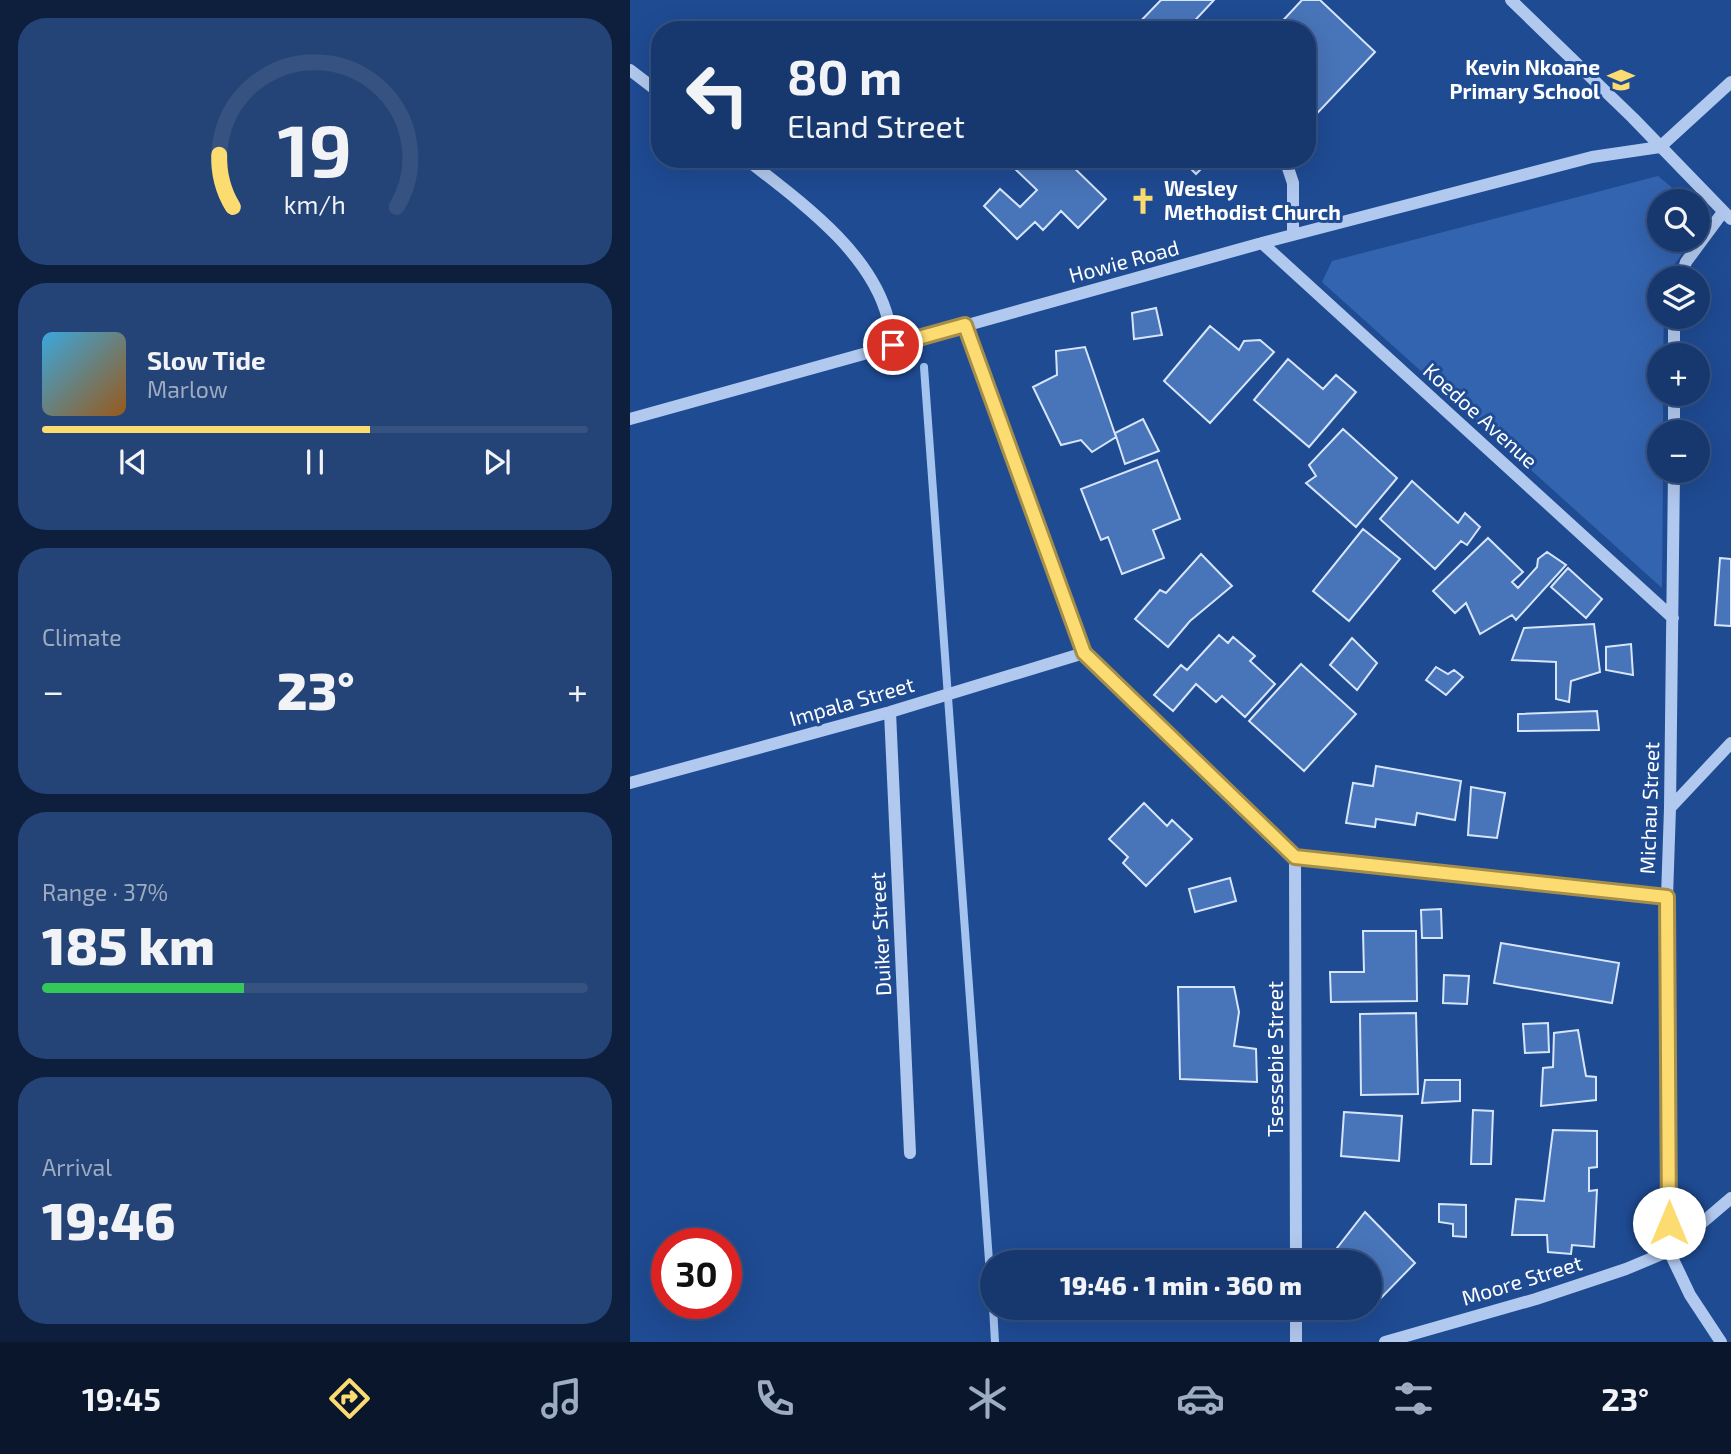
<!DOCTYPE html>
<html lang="en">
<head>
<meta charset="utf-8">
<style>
	:root { --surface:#17386e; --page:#244376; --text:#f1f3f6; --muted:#9eacc2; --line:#365281; --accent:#fcdb71 }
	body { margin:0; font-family:"Exo 2",sans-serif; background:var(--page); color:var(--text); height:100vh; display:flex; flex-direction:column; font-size:26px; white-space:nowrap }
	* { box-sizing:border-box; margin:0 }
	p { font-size:23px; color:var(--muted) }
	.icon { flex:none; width:38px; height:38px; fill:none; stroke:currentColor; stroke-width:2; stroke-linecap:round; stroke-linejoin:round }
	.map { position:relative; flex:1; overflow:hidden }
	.details { display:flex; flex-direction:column; gap:18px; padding:18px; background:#0d1f3c; width:630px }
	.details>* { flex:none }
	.banner { position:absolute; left:21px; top:21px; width:665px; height:147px; border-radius:28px; box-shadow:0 7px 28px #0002,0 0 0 2px var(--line); background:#17386e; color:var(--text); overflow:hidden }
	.fabs { position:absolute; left:1017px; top:189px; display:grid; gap:14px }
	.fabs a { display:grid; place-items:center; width:63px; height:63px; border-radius:50%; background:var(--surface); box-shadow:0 7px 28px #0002,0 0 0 2px var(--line); font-size:35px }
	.speed { position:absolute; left:21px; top:1228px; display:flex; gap:14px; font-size:35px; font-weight:700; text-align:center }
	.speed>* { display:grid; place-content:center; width:91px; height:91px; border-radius:50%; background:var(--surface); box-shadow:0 7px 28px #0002,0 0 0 2px var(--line); line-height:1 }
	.speed .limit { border:10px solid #d22; background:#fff; color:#111 }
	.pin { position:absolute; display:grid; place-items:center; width:60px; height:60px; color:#fff; margin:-30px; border:4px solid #fff; border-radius:50%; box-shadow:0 2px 7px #0007 }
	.me { position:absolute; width:77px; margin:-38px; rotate:0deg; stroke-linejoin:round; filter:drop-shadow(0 0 5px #0008) }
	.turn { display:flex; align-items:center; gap:24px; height:147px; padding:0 21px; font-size:32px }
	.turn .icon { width:91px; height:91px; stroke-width:2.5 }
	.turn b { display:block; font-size:49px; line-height:60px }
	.big { font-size:52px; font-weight:800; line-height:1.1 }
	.details .widget { flex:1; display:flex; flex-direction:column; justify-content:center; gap:10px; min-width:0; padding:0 24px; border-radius:28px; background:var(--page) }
	.details .dial { align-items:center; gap:0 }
	.dial svg { height:182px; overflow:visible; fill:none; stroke:var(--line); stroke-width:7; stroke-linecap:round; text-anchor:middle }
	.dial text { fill:var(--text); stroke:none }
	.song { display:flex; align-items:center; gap:21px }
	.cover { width:84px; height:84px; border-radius:10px; background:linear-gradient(135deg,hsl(200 70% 55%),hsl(30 70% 35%)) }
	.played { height:7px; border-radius:4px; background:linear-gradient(90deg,var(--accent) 60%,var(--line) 60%) }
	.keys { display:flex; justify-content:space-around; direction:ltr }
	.heat { display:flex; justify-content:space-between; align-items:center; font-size:38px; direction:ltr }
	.charge { height:10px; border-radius:5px; background:linear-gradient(90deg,#34c759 37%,var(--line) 0) }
	.trip { position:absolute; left:350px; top:1250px; width:402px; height:70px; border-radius:35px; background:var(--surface); box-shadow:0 7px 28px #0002,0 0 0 2px var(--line); font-weight:800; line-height:70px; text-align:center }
	.tabs { display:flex; height:112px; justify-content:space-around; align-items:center; background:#09162c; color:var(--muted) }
	.tabs .icon { width:49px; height:49px }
	.tabs .on { color:var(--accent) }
	.tabs b { font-size:32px; color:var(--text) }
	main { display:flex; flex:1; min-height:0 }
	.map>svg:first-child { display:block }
</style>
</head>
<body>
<main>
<section class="details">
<div class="widget dial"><svg viewBox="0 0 100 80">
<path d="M14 69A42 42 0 1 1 86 69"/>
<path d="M14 69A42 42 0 0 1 8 46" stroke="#fcdb71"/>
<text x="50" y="56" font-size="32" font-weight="700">19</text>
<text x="50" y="72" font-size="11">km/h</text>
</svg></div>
<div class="widget">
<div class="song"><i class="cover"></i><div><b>Slow Tide</b><p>Marlow</p></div></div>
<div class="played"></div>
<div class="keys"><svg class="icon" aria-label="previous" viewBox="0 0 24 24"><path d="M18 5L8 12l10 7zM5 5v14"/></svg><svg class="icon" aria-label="pause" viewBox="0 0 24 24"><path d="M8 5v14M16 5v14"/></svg><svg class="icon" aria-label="next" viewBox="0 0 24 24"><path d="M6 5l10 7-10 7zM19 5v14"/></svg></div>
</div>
<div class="widget"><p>Climate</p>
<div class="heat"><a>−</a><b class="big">23°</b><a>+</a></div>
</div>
<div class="widget"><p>Range · 37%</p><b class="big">185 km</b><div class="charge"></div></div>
<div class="widget"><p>Arrival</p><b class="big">19:46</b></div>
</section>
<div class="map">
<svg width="1101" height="1342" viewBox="0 0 1101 1342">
	<rect width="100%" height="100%" fill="#1f4b93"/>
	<path fill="#3364b0" d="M1028,176L1058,201H1029V240H1062L1042,268L1040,278H1029V317H1034L1033,355H1029V394H1033V432H1029V471H1033L1032,588L692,282L702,261Z"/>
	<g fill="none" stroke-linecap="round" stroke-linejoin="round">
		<path stroke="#a4c3ef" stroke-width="8" d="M294,367L362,1302
			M363,1307L365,1342"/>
	</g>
	<path fill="#4874b9" stroke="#d7e5fa" stroke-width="2" d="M531,0H584L556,30H502Z
		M672,0H690L745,52L677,124V30H644Z
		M388,159H435L476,199L448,228L431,211L413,230L405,222L387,239L354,206L370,189L390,207L407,190L382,166Z
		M551,159H581L566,174Z
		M526,308L532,335L504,339L502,313Z
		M580,326L609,350L614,341L630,340L644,352L580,423L534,381Z
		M455,347L486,437L462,452L451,440L431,445L403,387L427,375L426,351Z
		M658,359L693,389L706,375L726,392L679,447L624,400Z
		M513,419L529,451L495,464L485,433Z
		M713,429L767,478L726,527L676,483L686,476L679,465Z
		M527,460L550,519L523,530L534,558L492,574L478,537L471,540L451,489Z
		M782,481L828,523L835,513L850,527L837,545L831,541L805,569L750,519Z
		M733,529L770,559L719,621L683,591Z
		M858,538L893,572L882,582L888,588L907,567L908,559L917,552L936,565L886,620L882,615L850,634L836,603L825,613L803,591Z
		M571,554L602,586L560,621L538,647L505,619L530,590L536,593Z
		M1090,558L1101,559V626L1085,625Z
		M938,568L972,599L956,618L921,587Z
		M964,624L970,672L941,681L939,702L926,699V662L882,660L894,628Z
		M589,635L598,643L603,637L625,656L620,661L645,684L615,717L592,696L586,702L566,684L543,711L524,695L551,665L557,670Z
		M722,638L747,663L727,690L700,665Z
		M1001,644L1003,675L976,670V647Z
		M671,664L726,714L674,771L619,721Z
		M806,667L818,674L824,670L833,677L816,695L796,680Z
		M967,711L969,730L888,731V714Z
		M746,766L831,781L825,820L787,813L785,825L746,819L745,827L716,823L723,783L743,786Z
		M841,787L875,793L867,838L838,835Z
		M514,803L537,826L542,820L562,839L516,886L493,863L498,857L479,839Z
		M600,878L606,901L565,912L559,889Z
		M811,909L812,938H792L791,910Z
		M733,931H786L787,1001L701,1002L700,972H734Z
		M871,943L989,963L982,1003L864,983Z
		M814,975L839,976L837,1004L813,1003Z
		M548,987H604L609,1012L604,1046L626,1049L627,1082L550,1079Z
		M786,1013L788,1094L731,1095L730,1014Z
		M918,1023L919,1052L895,1053L893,1024Z
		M948,1030L956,1076L966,1077V1100L911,1106L913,1068L923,1067L924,1033Z
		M795,1080H830V1101L792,1103Z
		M843,1110L863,1111L861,1164H841Z
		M714,1112L772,1116L769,1161L711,1156Z
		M923,1130L967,1131V1167L959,1168V1191L967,1190L964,1247L942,1245L941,1254L918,1252L917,1235H882L886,1199L914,1201Z
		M809,1204L836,1205V1237L823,1236V1224L809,1222Z
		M735,1212L785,1263L751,1298L740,1289V1280L747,1271L740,1265V1262L733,1259L730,1262H715L704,1252Z"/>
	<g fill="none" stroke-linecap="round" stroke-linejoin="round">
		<path stroke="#b1c9ee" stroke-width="12" d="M881,0L1003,118L1101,219
			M0,70L30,93
			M116,159C168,200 241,251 258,319C261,327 261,337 263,345
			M655,159L663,183V235
			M632,243L1043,618
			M1051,278L1056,262L1093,212
			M335,325L454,653L665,857L1037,897
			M1044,355V317
			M0,419L632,243L962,157L1030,147L1101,82
			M1044,432V394
			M1044,471L1040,808L1037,897L1039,1251L1060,1295L1091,1342
			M260,712L280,1153
			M0,783L260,712L454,653
			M1040,808L1101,743
			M665,857L666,1262
			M666,1307V1342
			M755,1342L906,1299L996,1269L1039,1251L1101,1198"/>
	</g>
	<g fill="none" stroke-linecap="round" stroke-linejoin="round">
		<defs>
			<path id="route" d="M263,345L335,325L454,653L665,857L1037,897L1039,1223"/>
		</defs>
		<use href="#route" stroke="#a48e49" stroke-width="18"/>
		<use href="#route" stroke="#fcdb71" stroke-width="12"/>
	</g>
	<defs>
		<symbol id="school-bare" viewBox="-9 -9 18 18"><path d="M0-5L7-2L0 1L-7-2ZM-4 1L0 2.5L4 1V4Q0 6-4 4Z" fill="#fcdb71" stroke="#1f4b93" stroke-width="2.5" paint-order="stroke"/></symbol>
		<symbol id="church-bare" viewBox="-9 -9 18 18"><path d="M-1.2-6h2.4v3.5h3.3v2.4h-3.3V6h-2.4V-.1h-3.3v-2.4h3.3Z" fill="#fcdb71" stroke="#1f4b93" stroke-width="2.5" paint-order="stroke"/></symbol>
	</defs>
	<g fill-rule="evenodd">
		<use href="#school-bare" x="972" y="61" width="38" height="38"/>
		<use href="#church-bare" x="494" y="182" width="38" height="38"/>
	</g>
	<g text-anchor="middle" stroke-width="6" stroke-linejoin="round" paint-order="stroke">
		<g font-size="21" font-weight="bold" fill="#fff" stroke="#1f4b93" text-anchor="end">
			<text x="970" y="75">Kevin Nkoane<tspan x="970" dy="24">Primary School</tspan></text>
			<text x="534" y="196" text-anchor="start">Wesley<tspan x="534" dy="24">Methodist Church</tspan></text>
		</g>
		<g font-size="21" fill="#fff" stroke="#1f4b93">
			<text transform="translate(494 262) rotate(-15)" y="7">Howie Road</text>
			<text transform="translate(850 416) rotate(42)" y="7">Koedoe Avenue</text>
			<text transform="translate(222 702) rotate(-16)" y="7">Impala Street</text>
			<text transform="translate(1020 808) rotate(-88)" y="7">Michau Street</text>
			<text transform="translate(251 934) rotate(-93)" y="7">Duiker Street</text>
			<text transform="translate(646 1059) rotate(-90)" y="7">Tsessebie Street</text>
			<text transform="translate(892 1281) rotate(-17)" y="7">Moore Street</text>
		</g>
	</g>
</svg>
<div class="fabs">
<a><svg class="icon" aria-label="search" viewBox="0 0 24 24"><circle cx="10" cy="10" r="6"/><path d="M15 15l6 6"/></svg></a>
<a><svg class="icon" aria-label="layers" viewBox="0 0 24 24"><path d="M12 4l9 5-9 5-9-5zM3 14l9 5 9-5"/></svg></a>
<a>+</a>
<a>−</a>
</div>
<div class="speed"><div class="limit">30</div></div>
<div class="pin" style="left:263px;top:345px;background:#d93025"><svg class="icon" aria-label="arrive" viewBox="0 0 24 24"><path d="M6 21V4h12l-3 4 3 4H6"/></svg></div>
<svg class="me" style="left:1039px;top:1223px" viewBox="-20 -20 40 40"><circle r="19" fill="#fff"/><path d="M0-13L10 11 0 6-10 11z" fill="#fcdb71"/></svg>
<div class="trip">19:46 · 1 min · 360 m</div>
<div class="banner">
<div class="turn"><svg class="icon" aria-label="left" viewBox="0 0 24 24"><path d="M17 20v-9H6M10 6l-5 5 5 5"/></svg><div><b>80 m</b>Eland Street</div></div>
</div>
</div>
</main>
<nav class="tabs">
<b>19:45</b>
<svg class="icon on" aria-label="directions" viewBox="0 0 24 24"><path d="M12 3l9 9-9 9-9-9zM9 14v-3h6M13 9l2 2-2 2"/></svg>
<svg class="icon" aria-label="music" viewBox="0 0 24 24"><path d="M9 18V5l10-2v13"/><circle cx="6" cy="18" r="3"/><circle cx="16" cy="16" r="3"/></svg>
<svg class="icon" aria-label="phone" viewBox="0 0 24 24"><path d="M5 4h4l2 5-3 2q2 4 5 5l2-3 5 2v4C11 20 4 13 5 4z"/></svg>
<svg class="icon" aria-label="climate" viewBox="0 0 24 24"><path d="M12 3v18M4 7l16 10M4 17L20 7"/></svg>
<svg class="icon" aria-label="car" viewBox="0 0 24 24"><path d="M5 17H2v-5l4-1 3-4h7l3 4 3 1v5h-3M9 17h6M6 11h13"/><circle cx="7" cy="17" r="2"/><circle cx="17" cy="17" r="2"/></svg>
<svg class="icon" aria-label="filters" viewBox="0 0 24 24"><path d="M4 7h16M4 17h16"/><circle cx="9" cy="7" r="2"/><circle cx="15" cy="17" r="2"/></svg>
<b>23°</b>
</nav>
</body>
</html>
